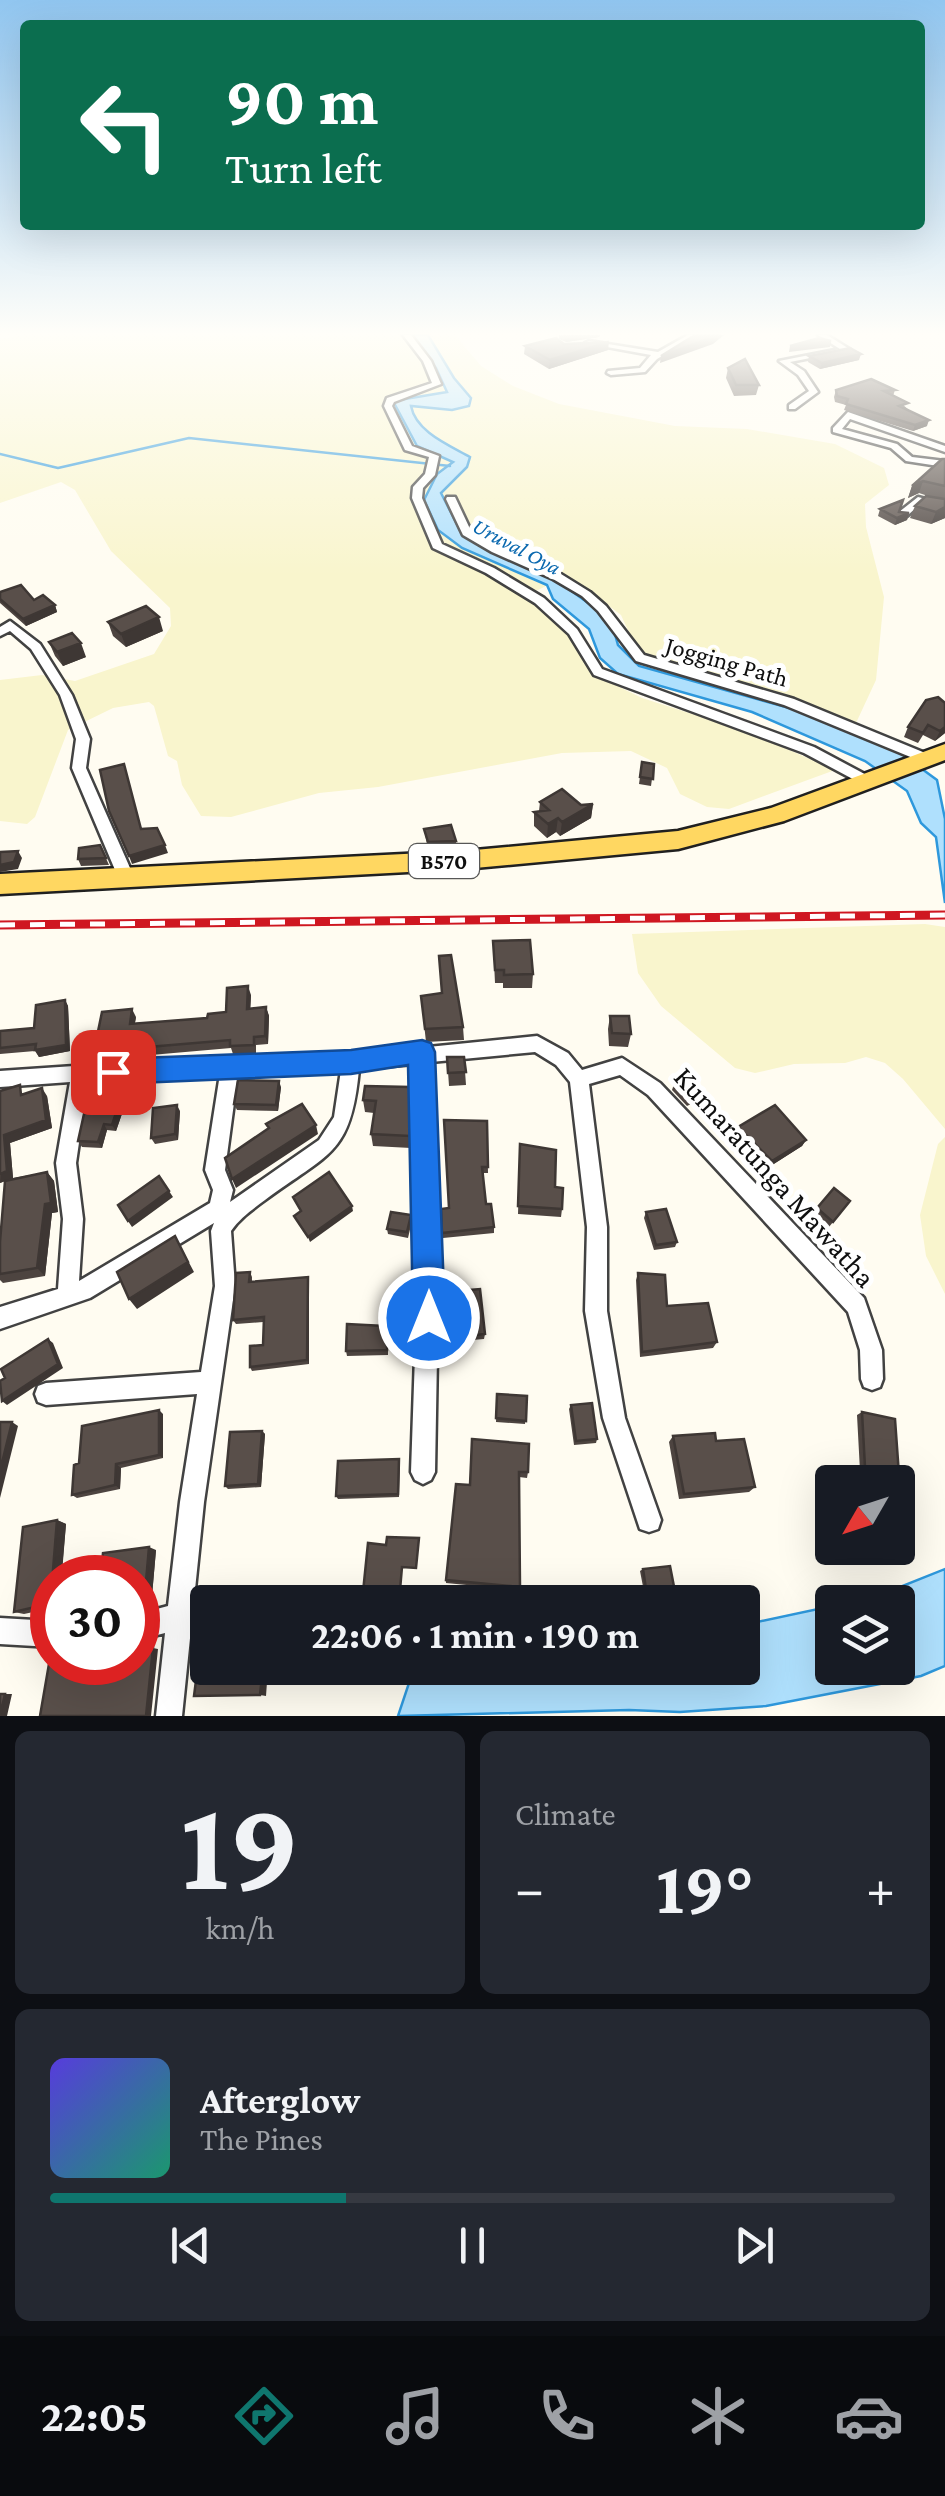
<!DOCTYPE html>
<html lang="en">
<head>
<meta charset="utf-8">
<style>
	:root { --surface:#171b24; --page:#242831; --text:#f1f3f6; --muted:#9ea1a6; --line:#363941; --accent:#0f766e }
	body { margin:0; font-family:"Crimson Pro",serif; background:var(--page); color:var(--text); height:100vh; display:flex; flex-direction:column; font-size:38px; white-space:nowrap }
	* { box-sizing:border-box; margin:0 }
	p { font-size:32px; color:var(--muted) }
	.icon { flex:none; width:55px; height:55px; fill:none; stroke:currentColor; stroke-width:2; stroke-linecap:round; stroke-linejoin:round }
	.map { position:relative; height:1716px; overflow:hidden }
	.details { display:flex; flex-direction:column; gap:15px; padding:15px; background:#0d0f14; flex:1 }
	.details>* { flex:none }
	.banner { position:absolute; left:20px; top:20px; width:905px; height:210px; border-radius:10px; box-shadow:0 10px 40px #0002; background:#0b6e4f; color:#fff; overflow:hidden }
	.needle { width:65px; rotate:231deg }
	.controls { position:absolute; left:815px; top:1465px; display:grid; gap:20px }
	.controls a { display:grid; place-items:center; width:100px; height:100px; border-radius:10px; background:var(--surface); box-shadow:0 10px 40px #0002; font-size:50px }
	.speed { position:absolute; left:30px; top:1555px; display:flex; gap:20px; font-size:50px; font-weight:700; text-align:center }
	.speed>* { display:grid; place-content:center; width:130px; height:130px; border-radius:50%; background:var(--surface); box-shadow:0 10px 40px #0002; line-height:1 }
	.speed .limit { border:15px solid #d22; background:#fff; color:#111 }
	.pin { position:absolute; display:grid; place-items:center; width:85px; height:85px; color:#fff; margin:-42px; border-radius:20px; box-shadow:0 5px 15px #0006 }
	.me { position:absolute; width:110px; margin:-55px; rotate:0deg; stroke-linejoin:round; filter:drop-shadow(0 0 8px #0008) }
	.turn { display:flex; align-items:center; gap:35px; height:210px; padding:0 40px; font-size:45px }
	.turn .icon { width:130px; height:130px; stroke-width:2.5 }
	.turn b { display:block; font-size:70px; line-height:85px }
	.big { font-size:75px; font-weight:700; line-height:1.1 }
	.details .tile { flex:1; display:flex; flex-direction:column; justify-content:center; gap:15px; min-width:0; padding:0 35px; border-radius:15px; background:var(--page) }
	.details .dial { align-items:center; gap:0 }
	.dial b { font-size:130px; line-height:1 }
	.song { display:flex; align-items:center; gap:30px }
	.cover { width:120px; height:120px; border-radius:15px; background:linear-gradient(135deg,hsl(250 70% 55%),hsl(160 70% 35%)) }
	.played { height:10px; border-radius:5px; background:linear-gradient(90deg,var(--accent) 35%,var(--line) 35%) }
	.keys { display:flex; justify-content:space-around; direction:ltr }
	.heat { display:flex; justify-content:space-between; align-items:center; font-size:55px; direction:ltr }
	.details .tiles { flex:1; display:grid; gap:15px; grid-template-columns:1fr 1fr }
	.tile:last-child { grid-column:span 2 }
	.trip { position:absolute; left:190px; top:1585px; width:570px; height:100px; border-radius:10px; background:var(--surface); box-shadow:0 10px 40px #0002; font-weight:700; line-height:100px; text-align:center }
	.dock { display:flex; height:160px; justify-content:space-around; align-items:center; background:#090b0e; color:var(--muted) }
	.dock .icon { width:70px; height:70px }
	.dock .active { color:var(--accent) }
	.dock b { font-size:45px; color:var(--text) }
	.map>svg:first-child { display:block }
</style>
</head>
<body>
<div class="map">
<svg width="945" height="1716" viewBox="0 0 945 1716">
	<rect width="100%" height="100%" fill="#fffcf1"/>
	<path fill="#f9f5cd" d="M25,335H410L437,369L447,392L393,401L412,439L454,462L437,474L424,500L438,530L462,548L548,585L532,593L565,626L585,665L603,679L642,698L746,731L835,770L729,809L707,807L680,794L667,768L631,751L562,753L378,787L319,793L231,817L201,816L182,785L177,761L168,756L154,706L149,702L113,708L68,730L35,817L27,824L0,821V680L42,675L75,681L154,654L171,626L170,608L111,551L75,490L61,482L0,503V339Z
		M428,335H455L481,366L513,386L559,404L675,426L747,429L835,444L884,468L889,485L865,504L866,527L884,597L876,680L856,723L788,697L651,657L635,646L621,615L581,585L555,579L462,534L441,493L462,472V452L435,439L411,413L413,404L452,410L460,387Z
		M925,924L945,927V1129L903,1079L885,1063L866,1057L845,1063L794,1064L755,1073L735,1068L661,1006L638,973L632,934Z
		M945,1137V1294L926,1256L920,1215L938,1144Z"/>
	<path fill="#afe0fd" stroke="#2e98dc" stroke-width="2.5" d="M410,335H428L454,378L471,398L469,406L452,410L411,406C416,432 449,445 470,457L467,467L441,493L462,534L555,579L595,608L613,627L618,645L639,666L793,709L892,747L937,780L945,819V903L936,837L921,823L907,791L865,761L752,712L618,674L600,658L589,629L553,599L547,585L462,548L438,530L424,500L437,474L453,462L417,446L393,401L447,392L436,368Z
		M945,1569V1666L921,1676L766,1706L680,1712L629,1710L398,1716L414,1668H742L743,1625L832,1606V1668H898V1602H846L880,1595Z"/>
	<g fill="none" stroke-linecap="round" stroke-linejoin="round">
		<path stroke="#2e98dc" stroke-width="2.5" d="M0,454L58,468L189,438L450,466"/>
		<defs>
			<path id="street" d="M403,335H411L431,361L441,384L394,402L392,406L412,446L439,456L435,475L423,488L422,498L442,544L494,568L544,598L577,629L602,669L814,747L874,779L876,782L874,785H864L804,753L594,675L569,634L535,603L486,573L433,548L412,498L413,487L425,474L429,457L405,450L384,406L387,398L432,383L423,361Z
				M688,335H697L657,359L645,372L611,375L607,373L608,371L640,368L651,355L585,343L589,341L658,352Z
				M818,335H827L851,350L790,362L804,371L818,392L795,409H789V405L809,391L798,375L779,361L840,349Z
				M848,412L945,446V452L850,419L842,429L897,444L912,457L945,461V467L906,461L891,448L833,432V428Z
				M447,497H455L471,531L499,547L561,574L590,592L606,606L644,655L794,699L935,757L937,760L935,763H925L784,705L636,661L598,611L582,596L553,579L492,552L463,535L446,499Z
				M918,497L945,504V510L920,504L907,516H899V512Z
				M10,621L40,644L72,695L90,739L86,768L134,877L131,881H121L118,877L72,768L76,739L60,695L31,649L10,631L0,636V627Z
				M537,1036L568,1053L582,1070L622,1058L660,1083L864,1298L882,1350L883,1379L880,1387L872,1390L864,1387L861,1379L860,1350L848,1312L648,1095L620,1075L589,1084L607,1227V1311L625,1418L661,1520L658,1529L649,1532L640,1529L603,1418L585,1311L587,1227L570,1082L556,1065L535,1052L431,1062L439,1239L435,1472L431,1480L423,1484L415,1480L411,1472L419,1239L414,1064L359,1069C351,1156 328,1153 265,1200C253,1209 240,1218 231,1231L235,1286L204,1502L182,1716H156L165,1633L138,1640V1614L168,1606L180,1502L197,1394L46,1405L38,1402L35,1394L38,1386L46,1383L201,1372L215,1286L211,1231L214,1223L90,1298L0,1329V1307L58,1289L63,1219L56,1163L70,1082L0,1087V1071L178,1059L351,1054L415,1048L422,1044L428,1047ZM341,1070L334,1117L319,1140L230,1202L233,1190L225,1170L238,1073ZM220,1074L205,1170L213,1190L210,1203L79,1281L83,1219L76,1163L88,1081Z
				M0,1618L52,1621V1647L0,1644Z"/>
			<path id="primary" d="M945,744V760L784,821L678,849L464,869L0,894V874L464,851L678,831L771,808Z"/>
		</defs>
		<use href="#street" stroke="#424242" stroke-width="5"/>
		<use href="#primary" stroke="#202020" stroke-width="5"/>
		<use href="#street" fill="#fff" fill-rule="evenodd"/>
		<use href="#primary" fill="#ffd761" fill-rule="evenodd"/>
		<defs>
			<path id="rail" d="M0,925L945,915"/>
		</defs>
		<use href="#rail" stroke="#cf1721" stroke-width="9"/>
		<use href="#rail" stroke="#fff" stroke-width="5" stroke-dasharray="15" stroke-linecap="butt"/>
	</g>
	<path fill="#4d4440" d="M559,335H600L599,337L566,342L559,339Z
		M564,344L608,350L549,369L524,354L525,346Z
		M809,356L859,360L820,369L808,362Z
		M728,368L759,385L756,395L734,396L726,378Z
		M836,390H895L893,396L927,426L913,431L844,410L846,405L835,402L834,397Z
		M945,459V518L931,524L910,518L915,506L931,497L919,493L908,498L912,486Z
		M880,509L899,512L909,513L907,520L895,525L878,516Z
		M0,592L55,605L57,612L26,626L0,603Z
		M108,622L163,631L126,647L113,636Z
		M49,642L86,657L63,666L55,656Z
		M945,703V733L935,741L923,735L918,743L904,737L908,727Z
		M642,762L654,764L651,786L639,784Z
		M540,802L581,805L593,804L591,818L560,836L556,832L547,838L534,826V812L539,811Z
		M424,829L456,841V848L428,849Z
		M100,845L109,865L81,866L78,859Z
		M493,941L533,974L532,988H503V983H495Z
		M251,995L250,1009L266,1007L269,1016L268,1044L256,1045V1053L233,1054L231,1048L105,1059L102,1054H99L95,1046L136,1017L135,1023L207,1018L226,1012Z
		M421,996L463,1027L464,1040L426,1042Z
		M65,1000L68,1006L70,1051L39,1057L35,1051L0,1054V1031L34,1028Z
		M610,1016L631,1034L628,1047L609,1046L608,1029Z
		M447,1057H464L466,1085L449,1086Z
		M674,1084L693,1098L691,1104L687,1106L672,1090Z
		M281,1087L278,1111L237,1110L234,1104Z
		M0,1091L47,1096L52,1128L10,1143L13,1178L47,1172L54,1181L58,1212L52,1213L45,1276L3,1283L0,1280V1242L5,1181L0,1183Z
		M411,1099V1148L373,1146L371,1134L374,1113L365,1112L363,1100Z
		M125,1105L116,1131L107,1130L102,1148L82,1147L78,1141Z
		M180,1111L178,1140L155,1144L151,1138Z
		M487,1121L488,1173H482L486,1204L494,1227V1233L443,1238L441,1209L449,1208Z
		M738,1127L806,1140L802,1146L769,1167L735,1134Z
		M520,1144L555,1187L562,1209L561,1217L518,1214Z
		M850,1201L829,1227L813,1214L817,1208Z
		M646,1212L677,1242L675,1247L654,1250L644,1218Z
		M412,1221L408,1238L388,1234L387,1229Z
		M250,1272L252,1277V1282L308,1277L309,1282V1364L252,1371L250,1367L263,1345V1322L236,1324L233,1320Z
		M638,1273L667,1306L717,1342L713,1348L640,1357L636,1280Z
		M445,1292L485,1334L484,1339L449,1342Z
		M403,1327V1346H388V1355L347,1356L346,1351Z
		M497,1394L527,1396L525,1424L496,1422Z
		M571,1405L597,1439L596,1443L574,1445L569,1409Z
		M862,1412L899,1475L894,1478L860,1471L857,1415Z
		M163,1414V1458L121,1468L120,1489L77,1498L72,1495L79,1463Z
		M262,1431L265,1434L261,1487L228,1489L225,1486Z
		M673,1436L716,1441L755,1487L749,1492L679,1499L669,1442Z
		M472,1439L528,1472L527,1478L519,1477V1590L446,1583V1580L470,1485Z
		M400,1463L399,1497L338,1499L336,1496Z
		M57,1520L66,1524L62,1569L102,1563L156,1550L151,1607L138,1609V1578H52V1608L24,1614L14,1612Z
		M643,1569L677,1602H646L640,1571Z"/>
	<path fill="#3e3734" d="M579,335H600L599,337L566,342L567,336Z
		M717,335H724L713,344L660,363L661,356Z
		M831,341L830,347L789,352L790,346Z
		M609,342L608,350L549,369L550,360Z
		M861,354L859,360L820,369L822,363Z
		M929,420L927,426L913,431L915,425Z
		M923,481L919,493L908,498L912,486Z
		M945,507V518L931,524L936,512Z
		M909,513L907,520L895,525L897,518Z
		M55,605L57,612L26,626L23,619Z
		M159,617L163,631L126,647L121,634Z
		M81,643L86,657L63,666L57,652Z
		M945,727V733L935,741L940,731Z
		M593,804L591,818L560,836L562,822Z
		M558,818L556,832L547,838L548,824Z
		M165,845L168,853L132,864L129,856Z
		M18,851L22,858L18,869L0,872V865Z
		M248,986L251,995L250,1017L247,1009Z
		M65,1000L68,1006L70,1051L39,1057L35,1050Z
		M266,1007L269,1016L268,1044L265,1036Z
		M132,1009L136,1017L133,1032L130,1024Z
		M279,1081L281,1087L278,1111L276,1105Z
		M42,1088L47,1096L52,1128L10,1143L13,1178L0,1183L4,1135Z
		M121,1098L125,1105L116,1131L112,1125Z
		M177,1105L180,1111L178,1140L175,1134Z
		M104,1124L107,1130L102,1148L98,1142Z
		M316,1125L318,1134L236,1188L232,1179Z
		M806,1140L802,1146L769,1167L772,1161Z
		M47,1172L54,1181L58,1212L52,1213L45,1276L37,1268Z
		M169,1191L173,1197L132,1227L128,1221Z
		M352,1206L353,1211L310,1242L308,1237Z
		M175,1236L194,1272L137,1309L129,1299Z
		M308,1277L309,1282V1364L307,1360Z
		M48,1339L53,1343L63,1368L7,1405L2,1401Z
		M159,1410L163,1414V1458L159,1455Z
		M12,1422L18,1426L0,1498V1471Z
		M262,1431L265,1434L261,1487L258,1484Z
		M116,1464L121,1468L120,1489L115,1485Z
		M57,1520L66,1524L62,1573L53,1570Z
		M149,1547L156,1550L151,1607L144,1604Z
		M153,1648L158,1649L151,1716H146Z
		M263,1668H268L266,1696L260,1695Z
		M5,1694H12L7,1716H0Z"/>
	<path fill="#594f4a" stroke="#3e3734" stroke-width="2.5" d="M695,335H717L714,337L661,356Z
		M556,338L564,344L609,342L550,360L525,346Z
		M819,338L831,341L790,346Z
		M850,348L861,354L822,363L809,356Z
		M745,359L759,385H736L728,368Z
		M871,379L895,390L884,391L908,403L899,406L929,420L915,425L846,404L848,399L837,396L836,390Z
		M942,459H945V486L923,481L912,486Z
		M926,496L945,499V507L936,512L915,506Z
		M903,500L899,512L909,513L897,518L880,509Z
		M21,585L34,600L43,595L55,605L23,619L0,599V592Z
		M146,606L159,617L121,634L108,622Z
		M72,633L81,643L57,652L49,642Z
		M938,697L945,703V727L940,731L928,725L923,733L908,727L926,700Z
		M642,762L654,764L653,779L640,777Z
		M124,764L141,829L157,828L165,845L129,856L109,811L100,770Z
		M562,789L581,805L593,804L562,822L558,818L548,824L534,812L549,810L540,802Z
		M451,825L456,841L428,842L424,829Z
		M100,845L106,858L78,859L79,848Z
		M18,851L14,862L0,865V852Z
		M530,940L533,974L504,975V970H495L493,941Z
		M451,955L463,1027L425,1029L421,996L442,993L439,956Z
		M248,986L247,1009L266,1007L265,1036L254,1037V1045L230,1046V1040L100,1051L101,1046H95L102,1012L132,1009L130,1024L207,1018L208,1014L226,1012L227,988Z
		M65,1000L66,1045L35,1050L36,1044L0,1048V1031L34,1028L36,1005Z
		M610,1016H629L631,1034L612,1033Z
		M447,1057H464L466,1072L448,1073Z
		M238,1080L279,1081L276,1105L234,1104Z
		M683,1080L693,1098L689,1100L674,1084Z
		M20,1085L21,1095L42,1088L46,1120L4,1135L7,1171L0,1174V1091Z
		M365,1086L410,1087V1136L371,1134L376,1101L363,1100Z
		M88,1096L121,1098L112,1125L104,1124L98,1142L78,1141Z
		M302,1104L316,1125L232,1179L225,1158L269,1128L266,1124Z
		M177,1105L175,1134L151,1138L153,1108Z
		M775,1105L806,1140L772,1161L738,1127Z
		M444,1120L487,1121L488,1167H482L486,1204H491L494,1227L442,1233L441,1209L449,1208Z
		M520,1144L556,1150L555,1187L563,1188L562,1209L518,1206Z
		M47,1172L51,1203L45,1204L37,1268L0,1274V1242L5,1181Z
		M329,1172L352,1206L308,1237L294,1216L301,1211L293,1197Z
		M159,1176L169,1191L128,1221L118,1205Z
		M834,1188L850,1201L833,1222L817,1208Z
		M666,1209L677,1242L656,1245L646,1212Z
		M391,1212L411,1215L407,1232L387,1229Z
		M175,1236L188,1262L129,1299L117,1272Z
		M250,1272L249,1282L308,1277L307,1360L250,1367V1346L263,1345L264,1317L233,1320L236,1273Z
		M638,1273L665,1275L667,1306L708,1303L717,1342L642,1352Z
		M480,1289L485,1334L449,1338L445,1292Z
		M347,1324L403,1327L402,1341H387V1350L346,1351Z
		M48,1339L58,1364L2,1401L0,1381L5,1378L1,1369Z
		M497,1394L527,1396L526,1421L496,1418Z
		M592,1403L597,1439L576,1441L571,1405Z
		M159,1410V1455L116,1464L115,1485L72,1495L74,1465L79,1463L82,1426Z
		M862,1412L895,1419L899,1475L865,1467Z
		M0,1422H12L0,1471Z
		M262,1431L258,1484L225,1486L230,1432Z
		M715,1433L716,1441L744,1439L755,1487L684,1494L673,1436Z
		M472,1439L529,1444L528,1472H519L520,1587L446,1580L456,1484L470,1485Z
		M399,1459L398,1494L336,1496L338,1461Z
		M57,1520L53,1570L102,1563L103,1553L149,1547L144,1604L138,1605V1578H52V1603L14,1612L23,1527Z
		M387,1537L419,1538L416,1568L402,1567L399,1602H362L368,1543L386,1545Z
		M670,1566L677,1602H648L643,1569Z
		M205,1610H208V1668H263L260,1695L194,1696Z
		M153,1648L146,1716H40L50,1658H52V1662H138V1650Z
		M0,1694H5L0,1716Z"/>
	<linearGradient id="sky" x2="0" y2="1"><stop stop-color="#91c6f0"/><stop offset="0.58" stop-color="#fffef9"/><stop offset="1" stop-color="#fffef9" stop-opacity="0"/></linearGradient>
	<rect width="945" height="575" fill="url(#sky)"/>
	<path fill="#1a73e8" stroke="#114b97" stroke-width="2.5" d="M422,1040L431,1043L435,1052L445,1318L440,1330L429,1335L417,1330L413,1318L408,1065L351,1074L113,1084L103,1080L99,1072L103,1063L113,1059L351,1050Z"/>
	<g text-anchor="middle" stroke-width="10" stroke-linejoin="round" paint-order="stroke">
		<g font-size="22" font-style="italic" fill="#0968af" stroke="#fff">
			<text transform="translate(517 546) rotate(28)" y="8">Uruval Oya</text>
		</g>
		<rect fill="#fff" stroke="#575757" stroke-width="2.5" x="409" y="844" width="70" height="34" rx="8"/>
		<g font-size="22" font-weight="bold" fill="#0f0f0f">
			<text x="444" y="869">B570</text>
		</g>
		<g font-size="25" fill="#0f0f0f" stroke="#fff">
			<text transform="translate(727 661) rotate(16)" y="9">Jogging Path</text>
		</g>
		<g font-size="30" fill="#0f0f0f" stroke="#fff">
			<text transform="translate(775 1177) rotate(48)" y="10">Kumaratunga Mawatha</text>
		</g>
	</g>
</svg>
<div class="controls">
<a><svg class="needle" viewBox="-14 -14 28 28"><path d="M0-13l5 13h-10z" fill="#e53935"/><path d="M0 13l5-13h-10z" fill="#9ea1a6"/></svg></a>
<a><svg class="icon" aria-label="layers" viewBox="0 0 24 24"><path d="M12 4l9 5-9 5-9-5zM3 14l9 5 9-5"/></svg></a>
</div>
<div class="speed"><div class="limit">30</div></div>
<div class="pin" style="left:113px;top:1072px;background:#d93025"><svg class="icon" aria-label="arrive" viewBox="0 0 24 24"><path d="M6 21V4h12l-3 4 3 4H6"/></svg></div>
<svg class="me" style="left:429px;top:1318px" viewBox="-20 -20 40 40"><circle r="17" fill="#1a73e8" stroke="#fff" stroke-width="3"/><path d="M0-11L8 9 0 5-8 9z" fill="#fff"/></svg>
<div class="trip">22:06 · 1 min · 190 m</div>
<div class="banner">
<div class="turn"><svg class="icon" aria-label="left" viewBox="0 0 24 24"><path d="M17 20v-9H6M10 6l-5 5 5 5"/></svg><div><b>90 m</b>Turn left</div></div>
</div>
</div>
<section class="details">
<div class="tiles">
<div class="tile dial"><b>19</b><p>km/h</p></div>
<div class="tile"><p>Climate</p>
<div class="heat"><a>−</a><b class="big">19°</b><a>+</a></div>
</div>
<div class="tile">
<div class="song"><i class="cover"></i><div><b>Afterglow</b><p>The Pines</p></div></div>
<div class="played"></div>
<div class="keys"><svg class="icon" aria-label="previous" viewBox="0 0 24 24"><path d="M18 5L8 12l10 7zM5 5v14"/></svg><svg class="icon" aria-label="pause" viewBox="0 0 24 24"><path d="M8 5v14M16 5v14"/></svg><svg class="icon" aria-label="next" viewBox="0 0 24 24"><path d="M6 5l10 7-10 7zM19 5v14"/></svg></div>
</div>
</div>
</section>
<nav class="dock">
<b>22:05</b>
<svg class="icon active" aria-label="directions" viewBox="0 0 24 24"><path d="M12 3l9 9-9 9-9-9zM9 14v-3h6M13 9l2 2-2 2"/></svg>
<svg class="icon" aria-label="music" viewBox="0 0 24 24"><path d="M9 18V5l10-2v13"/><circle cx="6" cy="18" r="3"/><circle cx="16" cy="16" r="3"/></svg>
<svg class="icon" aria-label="phone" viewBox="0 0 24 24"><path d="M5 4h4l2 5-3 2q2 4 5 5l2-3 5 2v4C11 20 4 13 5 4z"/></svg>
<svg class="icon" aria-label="climate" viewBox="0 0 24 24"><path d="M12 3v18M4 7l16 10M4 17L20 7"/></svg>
<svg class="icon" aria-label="car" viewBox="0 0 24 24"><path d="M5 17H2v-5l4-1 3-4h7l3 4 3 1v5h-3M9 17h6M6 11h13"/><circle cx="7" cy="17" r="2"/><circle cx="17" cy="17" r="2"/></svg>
</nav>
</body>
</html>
